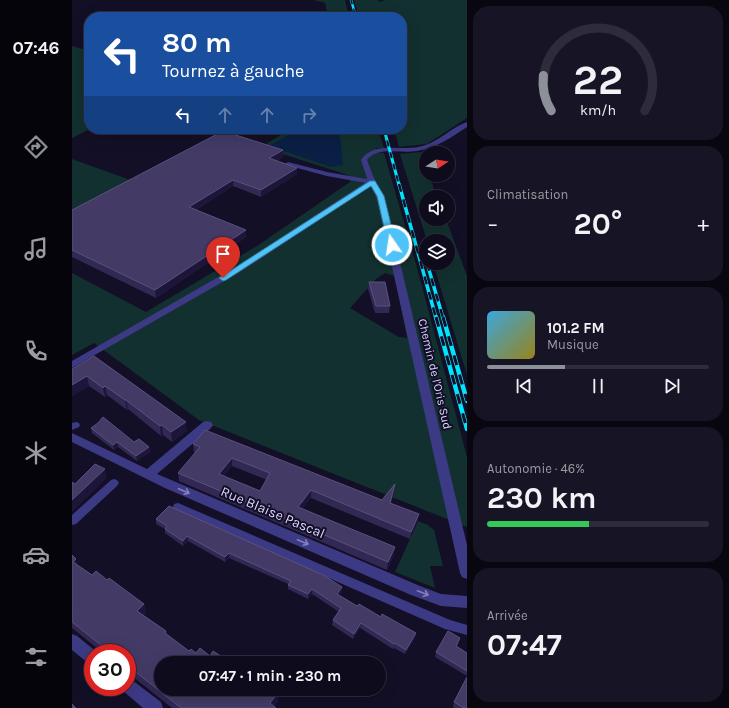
<!DOCTYPE html>
<html lang="fr">
<head>
<meta charset="utf-8">
<style>
	:root { --surface:#0e0b1c; --page:#171425; --text:#f1f3f6; --muted:#9b9ba3; --line:#2e2b3b; --accent:#8c9099 }
	body { margin:0; font-family:Karla,sans-serif; background:var(--page); color:var(--text); height:100vh; display:flex; flex-direction:column; font-size:15px; white-space:nowrap }
	* { box-sizing:border-box; margin:0 }
	p { font-size:13px; color:var(--muted) }
	.icon { flex:none; width:22px; height:22px; fill:none; stroke:currentColor; stroke-width:2; stroke-linecap:round; stroke-linejoin:round }
	.map { position:relative; flex:1; overflow:hidden }
	.details { display:flex; flex-direction:column; gap:6px; padding:6px; background:#08060f; width:262px }
	.details>* { flex:none }
	.top-card { position:absolute; left:12px; top:12px; width:323px; height:122px; border-radius:16px; box-shadow:0 4px 16px #0002,0 0 0 1px var(--line); background:#1a4fa0; color:#fff; overflow:hidden }
	.needle { width:26px; rotate:78deg }
	.controls { position:absolute; left:347px; top:146px; display:grid; gap:8px }
	.controls a { display:grid; place-items:center; width:36px; height:36px; border-radius:50%; background:var(--surface); box-shadow:0 4px 16px #0002,0 0 0 1px var(--line); font-size:20px }
	.speed { position:absolute; left:12px; top:644px; display:flex; gap:8px; font-size:20px; font-weight:700; text-align:center }
	.speed>* { display:grid; place-content:center; width:52px; height:52px; border-radius:50%; background:var(--surface); box-shadow:0 4px 16px #0002,0 0 0 1px var(--line); line-height:1 }
	.speed .limit { border:6px solid #d22; background:#fff; color:#111 }
	.pin { position:absolute; display:grid; place-items:center; width:34px; height:34px; color:#fff; margin:-41px -17px; border-radius:50% 50% 50% 0; rotate:-45deg; box-shadow:0 0 4px #0007 }
	.pin .icon { rotate:45deg }
	.me { position:absolute; width:44px; margin:-22px; rotate:347deg; stroke-linejoin:round; filter:drop-shadow(0 0 3px #0008) }
	.turn { display:flex; align-items:center; gap:14px; height:84px; padding:0 12px; font-size:18px }
	.turn .icon { width:52px; height:52px; stroke-width:2.5 }
	.turn b { display:block; font-size:28px; line-height:34px }
	.lanes { display:flex; align-items:center; height:38px; padding:0 12px; background:#0003; justify-content:center; gap:20px; direction:ltr }
	.lanes .off { opacity:.35 }
	.big { font-size:30px; font-weight:700; line-height:1.1 }
	.details .card { flex:1; display:flex; flex-direction:column; justify-content:center; gap:6px; min-width:0; padding:0 14px; border-radius:16px; background:var(--page) }
	.details .dial { align-items:center; gap:0 }
	.dial svg { height:104px; overflow:visible; fill:none; stroke:var(--line); stroke-width:7; stroke-linecap:round; text-anchor:middle }
	.dial text { fill:var(--text); stroke:none }
	.song { display:flex; align-items:center; gap:12px }
	.cover { width:48px; height:48px; border-radius:6px; background:linear-gradient(135deg,hsl(200 70% 55%),hsl(50 70% 35%)) }
	.played { height:4px; border-radius:2px; background:linear-gradient(90deg,var(--accent) 35%,var(--line) 35%) }
	.keys { display:flex; justify-content:space-around; direction:ltr }
	.heat { display:flex; justify-content:space-between; align-items:center; font-size:22px; direction:ltr }
	.charge { height:6px; border-radius:3px; background:linear-gradient(90deg,#34c759 46%,var(--line) 0) }
	.trip { position:absolute; left:82px; top:656px; width:232px; height:40px; border-radius:20px; background:var(--surface); box-shadow:0 4px 16px #0002,0 0 0 1px var(--line); font-weight:700; line-height:40px; text-align:center }
	main { display:flex; flex:1; min-height:0 }
	.menu { display:flex; flex-direction:column; width:72px; justify-content:space-around; align-items:center; background:#06040b; color:var(--muted) }
	.menu .icon { width:28px; height:28px }
	.menu .on { color:var(--accent) }
	.menu b { font-size:18px; color:var(--text) }
	.map>svg:first-child { display:block }
</style>
</head>
<body>
<main>
<nav class="menu">
<b>07:46</b>
<svg class="icon on" aria-label="directions" viewBox="0 0 24 24"><path d="M12 3l9 9-9 9-9-9zM9 14v-3h6M13 9l2 2-2 2"/></svg>
<svg class="icon" aria-label="music" viewBox="0 0 24 24"><path d="M9 18V5l10-2v13"/><circle cx="6" cy="18" r="3"/><circle cx="16" cy="16" r="3"/></svg>
<svg class="icon" aria-label="phone" viewBox="0 0 24 24"><path d="M5 4h4l2 5-3 2q2 4 5 5l2-3 5 2v4C11 20 4 13 5 4z"/></svg>
<svg class="icon" aria-label="climate" viewBox="0 0 24 24"><path d="M12 3v18M4 7l16 10M4 17L20 7"/></svg>
<svg class="icon" aria-label="car" viewBox="0 0 24 24"><path d="M5 17H2v-5l4-1 3-4h7l3 4 3 1v5h-3M9 17h6M6 11h13"/><circle cx="7" cy="17" r="2"/><circle cx="17" cy="17" r="2"/></svg>
<svg class="icon" aria-label="filters" viewBox="0 0 24 24"><path d="M4 7h16M4 17h16"/><circle cx="9" cy="7" r="2"/><circle cx="15" cy="17" r="2"/></svg>
</nav>
<div class="map">
<svg width="395" height="708" viewBox="0 0 395 708">
	<rect width="100%" height="100%" fill="#130f26"/>
	<path fill="#12302f" fill-rule="evenodd" d="M242,0H273L277,17H256L253,3Z
		M282,0H305L308,2L313,0H395V118L355,144L327,147L322,129H330V17H287Z
		M0,46L17,51V129H18L0,138Z
		M219,129H306L312,148H304L303,152L312,153L346,271L395,457V527L127,420L22,343L0,355V273L74,312L185,246L278,182L276,175L189,147ZM313,273L323,276L335,338L327,337L278,308L304,279Z
		M349,152L354,166V175H357L365,197H354V219H374L395,276V375L361,263H376V241H355L328,154Z
		M0,159L61,181L0,211Z
		M346,521L356,525L362,530L371,566H358L363,588L323,572Z"/>
	<path fill="#0a1f44" d="M227,129H267L271,165L259,167L197,146Z"/>
	<g fill="none" stroke-linecap="round" stroke-linejoin="round">
		<path fill="#3d3a85" fill-rule="evenodd" d="M216,162L255,172L300,180L303,182L300,184L255,176L214,165L213,164Z
			M4,422L7,423L8,425L7,427L0,430V423Z
			M42,479L45,480L47,483L45,486L4,524L0,525V515L39,480Z
			M106,503L378,620L395,625V635L373,629L102,510L101,507L102,504Z"/>
		<path fill="#3d3a85" fill-rule="evenodd" d="M395,122V127C380,137 364,148 345,151C330,154 305,146 295,160L301,176L313,199L395,545V579L390,577L388,573L305,199L299,186L168,272L0,368V361L162,268L296,181L289,160C302,141 326,151 346,147C365,144 378,128 395,122Z
			M135,421L139,422L141,425L139,428L85,474L348,586L369,594L395,596V608L369,606L339,595L93,488L0,442V433L75,469L131,422Z
			M0,634L5,636L26,653H21V665L16,663L0,650Z
			M55,678L60,680L89,702L91,708H71L50,690L48,687H55Z"/>
		<defs>
			<path id="rail-far3" d="M279,0L284,17"/>
			<path id="rail-far2" d="M312,129L327,185"/>
			<path id="rail-far1" d="M327,184L364,318
				M355,263L371,318"/>
			<path id="rail" d="M364,317L395,429
				M371,317L395,401"/>
		</defs>
		<use href="#rail-far3" stroke="#00e5ff" stroke-width="2.5"/>
		<use href="#rail-far2" stroke="#00e5ff" stroke-width="3"/>
		<use href="#rail-far1" stroke="#00e5ff" stroke-width="3.5"/>
		<use href="#rail" stroke="#00e5ff" stroke-width="4.5"/>
		<use href="#rail-far3" stroke="#130f26" stroke-width="1.5" stroke-dasharray="4.5" stroke-linecap="butt"/>
		<use href="#rail-far2" stroke="#130f26" stroke-width="2" stroke-dasharray="6" stroke-linecap="butt"/>
		<use href="#rail-far1" stroke="#130f26" stroke-width="2.5" stroke-dasharray="8" stroke-linecap="butt"/>
		<use href="#rail" stroke="#130f26" stroke-width="3" stroke-dasharray="10" stroke-linecap="butt"/>
	</g>
	<path fill="#312854" fill-rule="evenodd" d="M211,157L205,161L225,174L189,197L161,186L124,210L174,237L84,298L0,257V210Z
		M297,282L318,306L317,313H303L296,289Z
		M22,356L115,431L100,442L91,435L89,436L56,409L55,410L35,395L33,397L17,386L0,396Z
		M19,428L77,447L78,452L65,461L46,447L42,450L20,433Z
		M121,444L310,500L322,492L319,503L346,522L338,539L239,498L230,508L322,555L315,570L107,481L106,473L123,453L122,452ZM160,466L195,480L188,491L152,476Z
		M84,519L270,587V592L267,595L285,606L343,638L333,654L322,648L321,649L288,628L281,639L260,625L261,620L267,612L240,594L236,599L216,589V584L157,558L153,562L116,541L111,546L93,533V529L84,524Z
		M0,555L6,566L20,575L35,580L72,604L74,613L71,615L94,631L95,635L117,651L152,658L89,689L206,693V701L202,706L204,708H100L55,672V653H31L0,628Z
		M387,643L384,647L395,653V676L363,657L364,652Z
		M382,702L395,708H383L381,707Z"/>
	<path fill="#1d163a" d="M211,150V157L197,165V158Z
		M225,168V174L189,197V190Z
		M161,180V186L117,214V207Z
		M174,230V237L84,298L83,290Z
		M15,376L17,386L0,396V385Z
		M33,386L35,395L33,397L31,388Z
		M53,400H54L56,409L55,410Z
		M114,422L115,431L100,442L99,432Z
		M90,425L91,435L89,436L88,426Z
		M45,442L46,447L42,450L41,445Z
		M77,447L78,452L65,461L64,456Z
		M160,458V466L147,482V474Z
		M33,469L35,478L0,512V500Z
		M323,484L322,492L316,511L318,503Z
		M239,490V498L226,515V507Z
		M347,514L346,522L338,539L339,532Z
		M115,536L116,541L111,546V541Z
		M323,547L322,555L315,570L316,562Z
		M157,553V558L153,562V557Z
		M4,559L7,567L1,562Z
		M270,587V592L265,599V594Z
		M240,589V594L236,599V594Z
		M72,604L74,613L67,620L65,611Z
		M289,623L288,628L281,639L282,634Z
		M344,633L343,638L333,654L334,650Z
		M152,658V663H148Z
		M206,693V701L201,708L198,703Z"/>
	<path fill="#433a66" stroke="#5a527e" fill-rule="evenodd" d="M151,131L211,150L197,158L225,168L189,190L161,180L117,207L174,230L83,290L0,250V210Z
		M297,282H313L318,306H304Z
		M22,356L114,422L99,432L90,425L88,426L54,400H53L33,386L31,388L15,376L0,385V369Z
		M31,417L62,442L67,439L77,447L64,456L45,442L41,445L19,428L26,423Z
		M133,430L310,500L323,484L318,503L347,514L339,532L239,490L226,507L323,547L316,562L106,473L128,447L121,444ZM160,458L198,473L188,491L147,474Z
		M23,464L33,469L0,500V482L3,484Z
		M97,506L251,575L270,587L265,594L285,606L287,604L309,617L310,614L344,633L334,650L323,643L322,644L289,623L282,634L261,620L269,608L240,589L236,594L216,585L219,581L157,553L153,557L115,536L111,541L93,529L95,526L84,519Z
		M0,555L4,559L1,562L20,575L24,571L35,580L37,578L72,604L65,611L94,631L93,633L117,651L119,649L124,653L128,648L138,656L141,651L152,658L148,663H89V689H201L206,693L198,703L204,708H109L55,665V653H39L0,622V614L1,613H0Z
		M376,631L388,638L384,646L395,653V671L364,652Z
		M395,677V708H392L382,702Z
		M0,704L4,708H0Z"/>
	<defs><path id="oneway-shaft" d="M-6 0H5M1.5-3L5.5 0L1.5 3" fill="none" stroke-width="1.6" stroke-linecap="round" stroke-linejoin="round"/></defs>
	<g stroke="#837fbc">
		<use href="#oneway-shaft" transform="translate(112 491) rotate(23)"/>
		<use href="#oneway-shaft" transform="translate(231 542) rotate(23)"/>
		<use href="#oneway-shaft" transform="translate(351 593) rotate(21)"/>
	</g>
	<path fill="#4fc3f7" stroke="#337fa1" d="M298,181H303L312,196L324,245L322,247H317L316,245L305,196L299,186L154,280L151,281L147,278Z"/>
	<g text-anchor="middle" stroke-width="4" stroke-linejoin="round" paint-order="stroke">
		<g font-size="12" fill="#d9d4ff" stroke="#130f26">
			<text transform="translate(363 374) rotate(77)" y="4">Chemin de l'Oris Sud</text>
		</g>
		<g font-size="14" fill="#d9d4ff" stroke="#130f26">
			<text transform="translate(201 512) rotate(23)" y="5">Rue Blaise Pascal</text>
		</g>
	</g>
</svg>
<div class="controls">
<a><svg class="needle" viewBox="-14 -14 28 28"><path d="M0-13l5 13h-10z" fill="#e53935"/><path d="M0 13l5-13h-10z" fill="#9b9ba3"/></svg></a>
<a><svg class="icon" aria-label="sound" viewBox="0 0 24 24"><path d="M4 9h4l5-4v14l-5-4H4zM17 9q2 3 0 6"/></svg></a>
<a><svg class="icon" aria-label="layers" viewBox="0 0 24 24"><path d="M12 4l9 5-9 5-9-5zM3 14l9 5 9-5"/></svg></a>
</div>
<div class="speed"><div class="limit">30</div></div>
<div class="pin" style="left:151px;top:278px;background:#d93025"><svg class="icon" aria-label="arrive" viewBox="0 0 24 24"><path d="M6 21V4h12l-3 4 3 4H6"/></svg></div>
<svg class="me" style="left:320px;top:245px" viewBox="-20 -20 40 40"><circle r="17" fill="#4fc3f7" stroke="#fff" stroke-width="3"/><path d="M0-11L8 9 0 5-8 9z" fill="#fff"/></svg>
<div class="trip">07:47 · 1 min · 230 m</div>
<div class="top-card">
<div class="turn"><svg class="icon" aria-label="left" viewBox="0 0 24 24"><path d="M17 20v-9H6M10 6l-5 5 5 5"/></svg><div><b>80 m</b>Tournez à gauche</div></div>
<div class="lanes"><svg class="icon" aria-label="left" viewBox="0 0 24 24"><path d="M17 20v-9H6M10 6l-5 5 5 5"/></svg><svg class="icon off" aria-label="ahead" viewBox="0 0 24 24"><path d="M12 20V5M6 11l6-6 6 6"/></svg><svg class="icon off" aria-label="ahead" viewBox="0 0 24 24"><path d="M12 20V5M6 11l6-6 6 6"/></svg><svg class="icon off" aria-label="right" viewBox="0 0 24 24"><path d="M7 20v-9h11M14 6l5 5-5 5"/></svg></div>
</div>
</div>
<section class="details">
<div class="card dial"><svg viewBox="0 0 100 80">
<path d="M14 69A42 42 0 1 1 86 69"/>
<path d="M14 69A42 42 0 0 1 8 42" stroke="#8c9099"/>
<text x="50" y="56" font-size="32" font-weight="700">22</text>
<text x="50" y="72" font-size="11">km/h</text>
</svg></div>
<div class="card"><p>Climatisation</p>
<div class="heat"><a>−</a><b class="big">20°</b><a>+</a></div>
</div>
<div class="card">
<div class="song"><i class="cover"></i><div><b>101.2 FM</b><p>Musique</p></div></div>
<div class="played"></div>
<div class="keys"><svg class="icon" aria-label="previous" viewBox="0 0 24 24"><path d="M18 5L8 12l10 7zM5 5v14"/></svg><svg class="icon" aria-label="pause" viewBox="0 0 24 24"><path d="M8 5v14M16 5v14"/></svg><svg class="icon" aria-label="next" viewBox="0 0 24 24"><path d="M6 5l10 7-10 7zM19 5v14"/></svg></div>
</div>
<div class="card"><p>Autonomie · 46%</p><b class="big">230 km</b><div class="charge"></div></div>
<div class="card"><p>Arrivée</p><b class="big">07:47</b></div>
</section>
</main>
</body>
</html>
